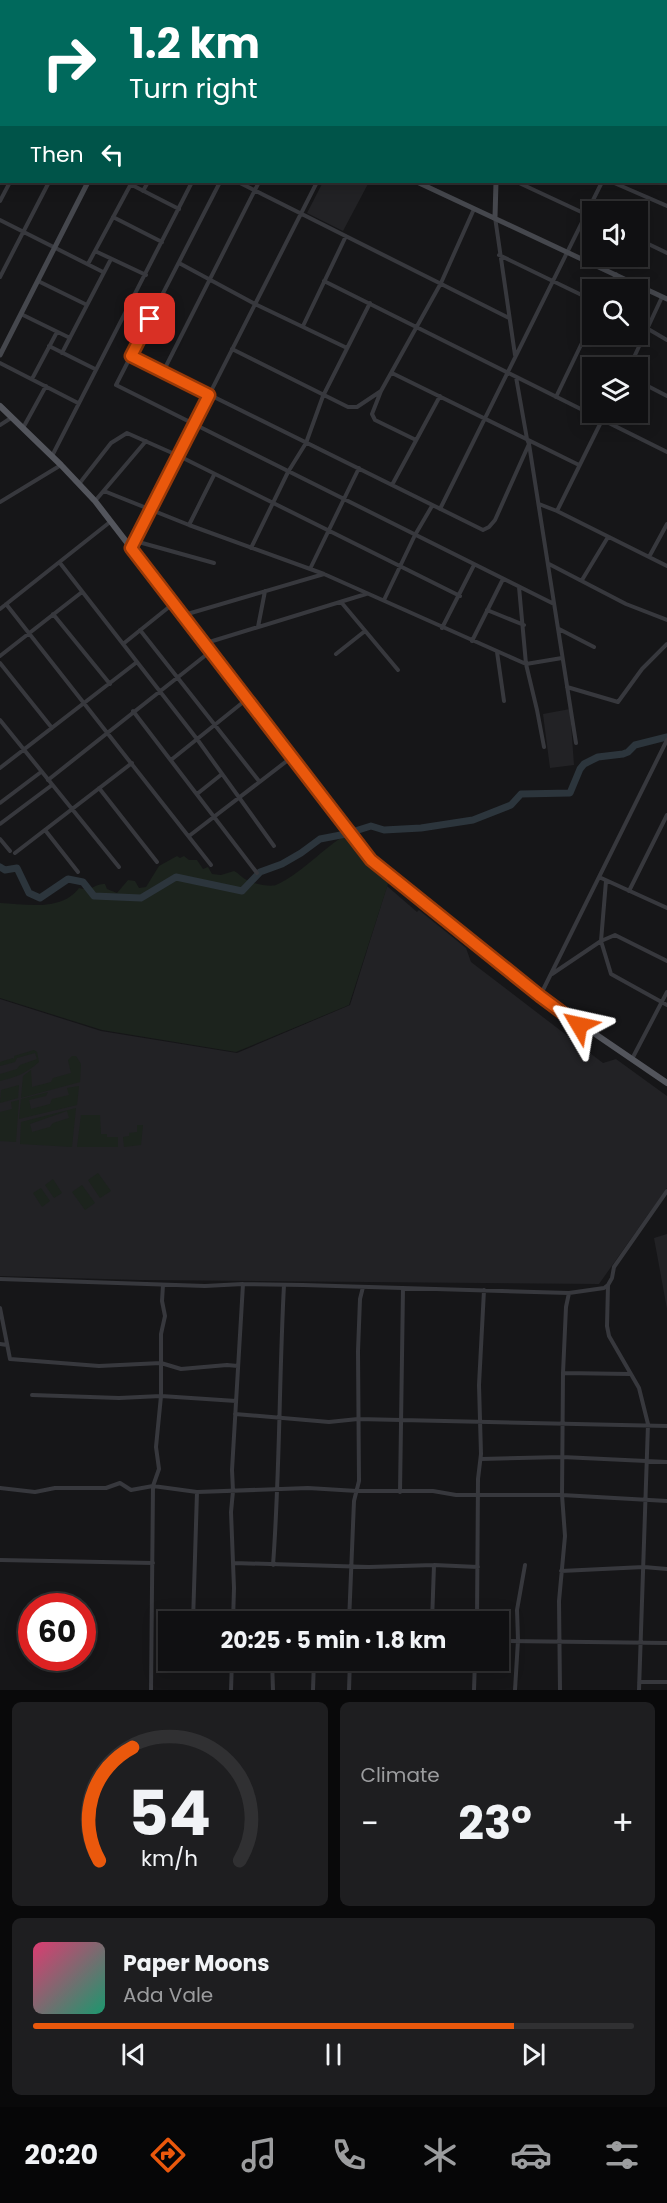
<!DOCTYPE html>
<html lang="en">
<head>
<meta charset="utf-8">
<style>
	:root { --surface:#101012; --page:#1e1e20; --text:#f1f3f6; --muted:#9c9d9f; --line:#303032; --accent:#ea580c }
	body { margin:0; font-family:Poppins,sans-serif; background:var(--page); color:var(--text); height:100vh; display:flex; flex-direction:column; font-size:22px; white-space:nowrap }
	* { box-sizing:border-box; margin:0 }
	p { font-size:20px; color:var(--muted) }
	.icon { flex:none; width:33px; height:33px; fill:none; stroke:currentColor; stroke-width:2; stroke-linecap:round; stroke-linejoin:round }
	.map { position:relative; height:1690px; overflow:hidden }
	.sheet { display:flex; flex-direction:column; gap:12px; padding:12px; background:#09090a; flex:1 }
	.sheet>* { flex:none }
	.top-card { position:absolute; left:0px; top:0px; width:668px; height:183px; box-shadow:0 3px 15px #0003,0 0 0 2px var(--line); background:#00695c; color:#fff; overflow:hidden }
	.buttons { position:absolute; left:582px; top:201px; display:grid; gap:12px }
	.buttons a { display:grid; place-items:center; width:66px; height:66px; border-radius:0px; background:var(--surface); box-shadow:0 3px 15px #0003,0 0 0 2px var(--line); font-size:30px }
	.speed { position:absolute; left:18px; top:1593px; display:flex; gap:12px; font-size:30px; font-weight:700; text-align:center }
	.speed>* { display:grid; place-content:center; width:78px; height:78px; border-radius:50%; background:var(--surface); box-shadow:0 3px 15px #0003,0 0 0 2px var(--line); line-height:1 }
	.speed .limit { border:9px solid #d22; background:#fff; color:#111 }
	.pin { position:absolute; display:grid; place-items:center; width:51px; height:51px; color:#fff; margin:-26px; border-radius:12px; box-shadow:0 3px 9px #0006 }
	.me { position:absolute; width:66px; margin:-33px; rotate:306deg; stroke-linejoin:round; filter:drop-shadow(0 0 4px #0008) }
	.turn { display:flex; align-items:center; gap:21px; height:126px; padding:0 30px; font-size:27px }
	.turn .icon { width:78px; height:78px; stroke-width:2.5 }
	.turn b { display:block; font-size:42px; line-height:51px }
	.then { display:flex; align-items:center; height:57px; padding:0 30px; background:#0003; gap:12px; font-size:22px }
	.big { font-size:45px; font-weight:700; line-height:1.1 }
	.sheet .widget { flex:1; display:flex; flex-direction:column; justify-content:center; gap:9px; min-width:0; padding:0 21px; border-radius:9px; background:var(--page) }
	.sheet .dial { align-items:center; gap:0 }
	.dial svg { height:156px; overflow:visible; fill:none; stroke:var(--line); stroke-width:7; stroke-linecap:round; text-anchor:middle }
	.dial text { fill:var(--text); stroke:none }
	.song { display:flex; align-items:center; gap:18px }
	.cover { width:72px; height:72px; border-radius:9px; background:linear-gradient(135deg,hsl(340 70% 55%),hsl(160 70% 35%)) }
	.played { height:6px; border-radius:3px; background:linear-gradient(90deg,var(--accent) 80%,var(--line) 80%) }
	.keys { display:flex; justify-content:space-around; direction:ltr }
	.heat { display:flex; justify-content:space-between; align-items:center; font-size:33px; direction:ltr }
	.sheet .tiles { flex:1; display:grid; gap:12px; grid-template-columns:1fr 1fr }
	.widget:last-child { grid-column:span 2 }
	.trip { position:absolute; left:158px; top:1611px; width:351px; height:60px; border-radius:0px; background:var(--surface); box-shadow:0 3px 15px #0003,0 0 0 2px var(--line); font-weight:700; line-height:60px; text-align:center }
	.tabs { display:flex; height:96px; justify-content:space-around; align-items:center; background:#060607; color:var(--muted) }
	.tabs .icon { width:42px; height:42px }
	.tabs .active { color:var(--accent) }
	.tabs b { font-size:27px; color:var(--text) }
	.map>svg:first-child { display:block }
</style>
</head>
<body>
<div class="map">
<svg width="667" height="1690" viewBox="0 0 667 1690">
	<rect width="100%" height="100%" fill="#161618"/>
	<path fill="#222225" d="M323,182H369L343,231L307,213Z
		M570,709L574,765L550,768L543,714Z
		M387,886L417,912L419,910L466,948L471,962L603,1063L616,1059L667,1096V1188L599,1284L139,1280L0,1276V999L101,1031L237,1053L350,1005Z
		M667,1234V1309L654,1238Z"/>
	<path fill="#1c231d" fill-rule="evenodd" d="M0,0L9,1L2,2L1,89Z
		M347,834C356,846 386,875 388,884L349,1005L236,1052L102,1030L0,998V903C26,904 61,912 79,888C91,892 96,883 105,884L107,889L117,893L128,880L135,881L139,888L146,887L159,866L177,856L180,858L184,856L189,860H197L203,869L208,867L212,874L221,875L234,871C240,874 243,879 249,881C254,884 271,887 276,885C301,874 322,849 347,834Z
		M34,1050L37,1052L39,1062C27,1073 16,1077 0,1081V1074L17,1069L20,1065L37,1059L35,1053L17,1058L15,1062L0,1066V1062L13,1058L14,1059V1056Z
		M72,1056H76L81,1064L80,1082L21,1098L23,1076L31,1070L32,1087L51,1082L53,1078L71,1073L68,1060Z
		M19,1085L18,1098L0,1103L1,1090Z
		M79,1086L77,1105L19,1119L21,1099L48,1092L46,1096L29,1100L31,1109L50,1104L52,1099L69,1095L67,1088Z
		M19,1100L16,1142L0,1141V1112L12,1109L11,1102Z
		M76,1108L72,1147L20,1144L21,1122ZM67,1111L69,1118L53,1123L50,1127L32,1132L30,1124Z
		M81,1115H100L101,1134H107V1137H118V1147H77Z
		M137,1125H143L141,1145L124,1147L123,1137L129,1136V1133L137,1132Z
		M98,1173L111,1191L100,1198L88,1180Z
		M53,1179L62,1193L54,1198L45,1185Z
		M82,1185L95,1203L85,1210L72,1192Z
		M41,1188L50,1201L42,1207L33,1193Z"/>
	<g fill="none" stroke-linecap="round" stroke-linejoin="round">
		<path stroke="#2c353c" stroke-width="7" d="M352,832L371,826L384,830L421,828L473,820L511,805L521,794L570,793L580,769L584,764L598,757L623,754L628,752L635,745L667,737
			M0,867L5,870L17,868L29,893L40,898L68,879L83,882L94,896L141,898L176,877L242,891L260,872L282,864L301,853L320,839L346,834"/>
		<path stroke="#37383d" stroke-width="4" d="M219,0L222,2
			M317,0L320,2
			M409,0L412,2
			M541,0L557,2
			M88,2V0
			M129,2L130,0
			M164,2L165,0
			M206,2L207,0
			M301,2L302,0
			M327,2L328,0
			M397,2L398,0
			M435,2V0
			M480,2L481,0
			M640,2V0
			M666,9H667
			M0,98L2,99
			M666,108H667
			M0,136L2,137
			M666,163H667
			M0,176L2,177
			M220,182L116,385L554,604
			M238,182L509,318
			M517,182L592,217
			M612,182L667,206
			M130,184L179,209
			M143,191L148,182
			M0,201L10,182
			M113,217L162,242
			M495,217L515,355
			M0,220L103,272
			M638,239L667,253
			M95,251L146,275
			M499,255L592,300
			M179,263L255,304L347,348
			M88,264L132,182
			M0,277L49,182
			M38,281L87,305
			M324,281L667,452
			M609,290L616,274
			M21,314L70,338
			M638,323L667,340
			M303,326L346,236
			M49,346L95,369
			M232,349L348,407H357L381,391
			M62,353L111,259
			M131,356L483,530L489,527L495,520L529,444
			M0,363L78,403
			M629,368L662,297
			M163,372L259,182
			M392,373L579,465
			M516,377L527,439L529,444L576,743
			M32,379L57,332
			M638,381L667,396
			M556,397L592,322
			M0,425L11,418
			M23,428L46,386
			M416,440L375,420L372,414L381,391L441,283L474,209
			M52,456L192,182
			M79,484L111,443L127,433L179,456L460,596
			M392,485L440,396
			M104,491L189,525L324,574L526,664L562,658
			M95,501L146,441
			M0,502L61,465
			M539,504L557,511L667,566
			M440,509L602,182
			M557,511L606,412
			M189,525L214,475
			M135,541L214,563
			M132,547L317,182
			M251,548L288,472L306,443L323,396L370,303
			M649,557L667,524
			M60,563L197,739L274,846
			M549,564L626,604L667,620
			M310,569L359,468
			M582,580L608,537
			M519,587L526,664L537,710L544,747
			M384,600L415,535L432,506
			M341,602L398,670
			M6,604L211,865
			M0,609L110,522
			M487,610L524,625
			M53,614L110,684
			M184,615L324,574
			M258,627L265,591
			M442,628L474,565
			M559,629L594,647
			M140,630L259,781
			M472,641L503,579
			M206,643L366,594
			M123,644L174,603
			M497,652L504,701
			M336,654L365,631
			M0,656L82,592
			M0,663L52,728
			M567,687L618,702L642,669L667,644
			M133,711L257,873
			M0,720L119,867
			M171,760L247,699
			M0,768L137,662
			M48,780L211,651
			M99,788L157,862
			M197,794L222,774
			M0,803L41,772
			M0,824L52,785
			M45,830L78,872
			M189,836L292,757
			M0,839L10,851
			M15,853L132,763
			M599,877L667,908
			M629,891L667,815
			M667,961L615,935L601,941L611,974L667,1005
			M552,974L601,941L606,881
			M540,996L667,740
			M632,1059L667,992
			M0,1279L205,1286L243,1284L303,1285L569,1293L604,1288L608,1285
			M0,1308L10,1359L99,1366L161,1363L181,1369L227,1365L238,1366
			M0,1344L7,1345
			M563,1373L630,1374
			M32,1395L119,1398L161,1396L236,1401
			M235,1414L329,1422L358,1419L401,1420L667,1426
			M481,1459L562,1457L667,1462
			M0,1488L35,1492L55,1488H106L120,1483L131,1490L153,1486L197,1492L308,1488L357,1491H433L456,1495H562L667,1501
			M400,1492L403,1288
			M0,1560L153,1563
			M234,1563L369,1567L434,1565L478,1567
			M273,1565C280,1472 279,1378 284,1285
			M561,1571L644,1567L667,1569
			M193,1622L197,1492
			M233,1622L234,1588L231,1512L233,1491L232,1470L243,1284
			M349,1622L354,1501L359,1481L358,1351L360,1299L363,1287
			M432,1622L434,1565
			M477,1622L478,1479L481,1454L479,1385L484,1290
			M498,1641L667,1643
			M272,1660L273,1690
			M639,1682H667
			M151,1690L153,1486L159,1469L156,1447L161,1396V1334L165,1316L162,1301L163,1285
			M231,1690L232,1660
			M313,1690L314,1660
			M349,1690L350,1660
			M474,1690L475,1660
			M515,1690L518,1640L517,1610L525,1565
			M560,1690L559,1601L565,1536L562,1495L563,1373L566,1307L569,1293
			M639,1690L648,1424L639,1388L609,1336L607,1326L608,1285L612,1278L614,1267L667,1191"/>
		<path stroke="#45474d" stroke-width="5" d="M36,0L39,2
			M529,2L530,0
			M417,182L667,299
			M495,217L496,182
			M0,355L88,182"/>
		<path stroke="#53555c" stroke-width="6" d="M0,406L61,465L95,501L371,860L541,997L667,1083"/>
	</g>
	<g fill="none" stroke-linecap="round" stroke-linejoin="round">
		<defs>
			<path id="route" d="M150,319L131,356L209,395L131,548L371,860L540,996L579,1025"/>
		</defs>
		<use href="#route" stroke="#983908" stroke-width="15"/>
		<use href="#route" stroke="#ea580c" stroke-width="10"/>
	</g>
</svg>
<div class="buttons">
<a><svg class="icon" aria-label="sound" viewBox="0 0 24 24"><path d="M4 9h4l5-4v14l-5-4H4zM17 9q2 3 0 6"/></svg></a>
<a><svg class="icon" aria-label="search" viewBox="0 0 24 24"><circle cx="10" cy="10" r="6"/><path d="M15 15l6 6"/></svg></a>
<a><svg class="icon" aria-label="layers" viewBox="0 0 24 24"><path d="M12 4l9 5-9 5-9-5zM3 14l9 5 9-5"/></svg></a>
</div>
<div class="speed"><div class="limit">60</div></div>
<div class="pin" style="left:150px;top:319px;background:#d93025"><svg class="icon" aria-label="arrive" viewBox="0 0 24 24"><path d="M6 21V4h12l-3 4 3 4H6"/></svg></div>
<svg class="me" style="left:579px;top:1025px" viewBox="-20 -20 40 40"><path d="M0-17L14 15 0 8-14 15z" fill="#ea580c" stroke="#fff" stroke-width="4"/></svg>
<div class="trip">20:25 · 5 min · 1.8 km</div>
<div class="top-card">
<div class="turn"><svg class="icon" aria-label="right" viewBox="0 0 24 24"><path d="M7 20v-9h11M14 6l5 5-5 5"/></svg><div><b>1.2 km</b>Turn right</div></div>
<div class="then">Then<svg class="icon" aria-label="left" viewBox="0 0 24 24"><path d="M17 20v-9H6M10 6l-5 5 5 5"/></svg></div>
</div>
</div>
<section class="sheet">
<div class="tiles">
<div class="widget dial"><svg viewBox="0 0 100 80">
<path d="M14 69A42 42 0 1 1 86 69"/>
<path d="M14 69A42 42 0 0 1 31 11" stroke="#ea580c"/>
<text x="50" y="56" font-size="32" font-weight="700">54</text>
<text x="50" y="72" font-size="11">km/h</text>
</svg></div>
<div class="widget"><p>Climate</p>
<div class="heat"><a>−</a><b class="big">23°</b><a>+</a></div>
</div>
<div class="widget">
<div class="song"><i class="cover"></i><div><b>Paper Moons</b><p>Ada Vale</p></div></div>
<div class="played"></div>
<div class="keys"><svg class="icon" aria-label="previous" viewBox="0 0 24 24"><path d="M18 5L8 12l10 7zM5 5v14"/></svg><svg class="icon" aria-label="pause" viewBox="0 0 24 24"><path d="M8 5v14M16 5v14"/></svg><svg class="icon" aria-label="next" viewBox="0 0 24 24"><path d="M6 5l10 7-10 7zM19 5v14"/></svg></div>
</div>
</div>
</section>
<nav class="tabs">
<b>20:20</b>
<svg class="icon active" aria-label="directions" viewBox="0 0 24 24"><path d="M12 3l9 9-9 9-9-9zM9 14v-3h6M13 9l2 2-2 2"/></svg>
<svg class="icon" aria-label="music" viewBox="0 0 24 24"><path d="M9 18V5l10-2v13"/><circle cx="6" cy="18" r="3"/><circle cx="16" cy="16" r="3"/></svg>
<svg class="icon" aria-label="phone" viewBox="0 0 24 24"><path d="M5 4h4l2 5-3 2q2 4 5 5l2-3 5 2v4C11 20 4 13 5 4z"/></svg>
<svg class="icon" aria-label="climate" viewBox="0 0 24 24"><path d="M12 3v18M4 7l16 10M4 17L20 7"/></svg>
<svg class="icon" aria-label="car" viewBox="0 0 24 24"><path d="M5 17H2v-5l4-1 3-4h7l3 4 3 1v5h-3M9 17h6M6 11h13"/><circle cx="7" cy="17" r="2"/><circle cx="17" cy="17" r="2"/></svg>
<svg class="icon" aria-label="filters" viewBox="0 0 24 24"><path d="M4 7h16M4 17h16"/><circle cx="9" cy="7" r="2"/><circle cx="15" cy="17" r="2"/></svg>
</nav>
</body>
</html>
